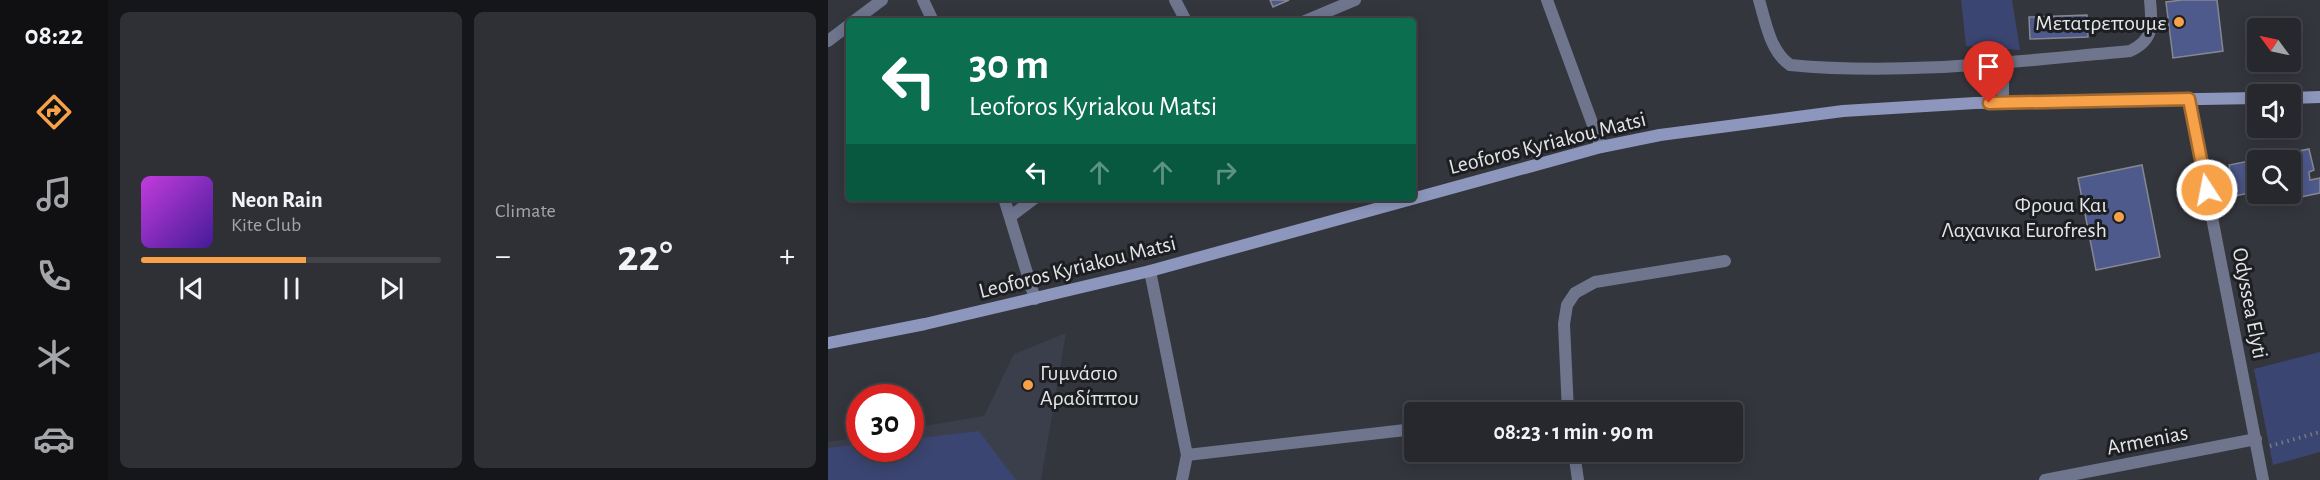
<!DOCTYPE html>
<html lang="en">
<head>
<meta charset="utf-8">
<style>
	:root { --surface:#27282e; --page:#2f3036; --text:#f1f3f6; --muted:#a4a6aa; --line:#43444a; --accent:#f7a148 }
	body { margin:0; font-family:"Alegreya Sans",sans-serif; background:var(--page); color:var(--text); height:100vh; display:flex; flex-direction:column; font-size:22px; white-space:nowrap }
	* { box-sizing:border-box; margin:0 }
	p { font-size:20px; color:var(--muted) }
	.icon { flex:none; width:33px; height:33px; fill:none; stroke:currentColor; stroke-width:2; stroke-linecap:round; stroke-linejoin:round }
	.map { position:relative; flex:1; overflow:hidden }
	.sheet { display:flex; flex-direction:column; gap:12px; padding:12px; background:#151619; width:720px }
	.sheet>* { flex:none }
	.top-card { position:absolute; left:18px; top:18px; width:570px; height:183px; border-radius:6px; box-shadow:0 3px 15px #0003,0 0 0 2px var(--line); background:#0b6e4f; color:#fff; overflow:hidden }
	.needle { width:39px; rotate:303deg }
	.fabs { position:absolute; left:1419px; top:18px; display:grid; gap:12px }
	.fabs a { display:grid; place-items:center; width:54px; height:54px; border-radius:6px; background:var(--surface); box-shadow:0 3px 15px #0003,0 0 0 2px var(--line); font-size:30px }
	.speed { position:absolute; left:18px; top:384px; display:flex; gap:12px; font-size:30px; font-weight:700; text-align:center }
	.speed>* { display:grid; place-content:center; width:78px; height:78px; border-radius:50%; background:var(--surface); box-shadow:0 3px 15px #0003,0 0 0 2px var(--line); line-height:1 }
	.speed .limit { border:9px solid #d22; background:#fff; color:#111 }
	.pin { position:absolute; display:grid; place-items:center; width:51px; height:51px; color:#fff; margin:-62px -26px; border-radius:50% 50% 50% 0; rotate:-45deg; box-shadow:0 0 6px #0007 }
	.pin .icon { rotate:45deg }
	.me { position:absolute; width:66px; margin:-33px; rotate:349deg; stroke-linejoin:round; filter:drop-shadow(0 0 4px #0008) }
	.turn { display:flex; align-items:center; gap:21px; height:126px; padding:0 24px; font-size:27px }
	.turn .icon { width:78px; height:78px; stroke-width:2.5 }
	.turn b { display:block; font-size:42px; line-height:51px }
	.lanes { display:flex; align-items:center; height:57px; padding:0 24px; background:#0003; justify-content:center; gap:30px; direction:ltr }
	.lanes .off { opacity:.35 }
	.big { font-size:45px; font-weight:700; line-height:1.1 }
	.sheet .widget { flex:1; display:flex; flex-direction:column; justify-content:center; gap:9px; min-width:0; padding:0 21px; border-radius:9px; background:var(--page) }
	.song { display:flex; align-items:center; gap:18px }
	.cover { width:72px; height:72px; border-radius:9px; background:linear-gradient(135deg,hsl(290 70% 55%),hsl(260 70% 35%)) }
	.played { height:6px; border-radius:3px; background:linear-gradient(90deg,var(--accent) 55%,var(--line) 55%) }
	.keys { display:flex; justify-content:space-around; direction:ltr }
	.heat { display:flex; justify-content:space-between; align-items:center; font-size:33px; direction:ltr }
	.sheet .tiles { flex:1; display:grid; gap:12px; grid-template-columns:repeat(2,1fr) }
	.trip { position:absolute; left:576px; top:402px; width:339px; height:60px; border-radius:6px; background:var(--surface); box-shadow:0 3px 15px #0003,0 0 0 2px var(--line); font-weight:700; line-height:60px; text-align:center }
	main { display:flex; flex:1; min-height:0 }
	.dock { display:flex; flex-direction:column; width:108px; justify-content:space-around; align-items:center; background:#101012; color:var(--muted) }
	.dock .icon { width:42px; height:42px }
	.dock .active { color:var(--accent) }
	.dock b { font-size:27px; color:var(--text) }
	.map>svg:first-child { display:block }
</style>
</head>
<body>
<main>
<nav class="dock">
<b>08:22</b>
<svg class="icon active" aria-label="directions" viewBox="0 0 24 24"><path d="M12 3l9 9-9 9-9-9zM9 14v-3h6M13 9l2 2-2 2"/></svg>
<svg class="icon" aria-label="music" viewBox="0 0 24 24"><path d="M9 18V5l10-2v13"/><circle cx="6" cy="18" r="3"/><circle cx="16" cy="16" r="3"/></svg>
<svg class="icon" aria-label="phone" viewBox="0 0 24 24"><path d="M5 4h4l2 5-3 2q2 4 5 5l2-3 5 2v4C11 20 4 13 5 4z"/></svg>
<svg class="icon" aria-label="climate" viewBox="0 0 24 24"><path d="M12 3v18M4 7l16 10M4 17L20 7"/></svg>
<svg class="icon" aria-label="car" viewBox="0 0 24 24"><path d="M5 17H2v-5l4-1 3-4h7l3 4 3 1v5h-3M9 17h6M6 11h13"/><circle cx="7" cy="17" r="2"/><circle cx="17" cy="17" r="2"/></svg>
</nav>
<section class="sheet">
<div class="tiles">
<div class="widget">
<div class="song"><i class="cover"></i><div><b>Neon Rain</b><p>Kite Club</p></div></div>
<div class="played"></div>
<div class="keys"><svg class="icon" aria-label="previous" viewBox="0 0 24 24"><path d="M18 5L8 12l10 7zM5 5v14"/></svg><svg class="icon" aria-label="pause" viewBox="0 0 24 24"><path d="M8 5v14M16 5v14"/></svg><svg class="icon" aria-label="next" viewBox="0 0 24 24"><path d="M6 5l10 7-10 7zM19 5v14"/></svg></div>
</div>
<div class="widget"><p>Climate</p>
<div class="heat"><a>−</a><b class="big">22°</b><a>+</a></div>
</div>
</div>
</section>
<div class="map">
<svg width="1492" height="480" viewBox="0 0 1492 480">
	<rect width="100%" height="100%" fill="#34363d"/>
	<path fill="#3b3e4b" d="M238,333L213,480H0V442L31,437L32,448H82L83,428L156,416L186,354Z"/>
	<path fill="#3b4571" d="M1133,0H1184L1192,50L1138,46Z
		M1492,352V452L1445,465L1426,369Z
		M151,431L188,480H0V448L31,444L32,448H82L83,439Z"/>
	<path fill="#4e598c" stroke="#868891" stroke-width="1.5" d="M442,0H461L445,7Z
		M1354,0H1389L1395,51L1345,58L1338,2Z
		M1259,15L1260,37L1202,39L1201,17Z
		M1481,149L1486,170L1481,172L1482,180L1492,178V193L1463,199L1462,160H1430V191L1407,196L1401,165Z
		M1314,165L1332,257L1268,270L1250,178Z"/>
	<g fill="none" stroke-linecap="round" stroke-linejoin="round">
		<path stroke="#787a80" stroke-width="4" stroke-dasharray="1.5 4.5" stroke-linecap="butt" d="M1442,446L1492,432"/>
		<path stroke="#6e758d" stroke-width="12" d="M95,0L105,21
			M347,0L358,21
			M719,0L773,147
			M931,0C938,23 942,51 962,65C1075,76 1190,61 1302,51C1327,40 1324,23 1322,0
			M26,21L54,0
			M477,21L527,0
			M0,41L21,25
			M1361,99L1435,480
			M1175,102V62
			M176,198L207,299
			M183,216L207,198
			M322,271L359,455L354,480
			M722,412L740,410
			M740,412L736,324L739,305L747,293L767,282L897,261
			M746,452L750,480
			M359,455L586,429
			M1217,480L1428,439"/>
		<path stroke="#8d97bd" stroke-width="12" d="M1462,98L1492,97
			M0,343L97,324L322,271L773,147L832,135L1015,111L1147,103L1430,98"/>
	</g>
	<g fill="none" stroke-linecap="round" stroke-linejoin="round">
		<defs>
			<path id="route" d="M1161,103L1361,99L1379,190"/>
		</defs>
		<use href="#route" stroke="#a1692f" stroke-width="15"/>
		<use href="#route" stroke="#f7a148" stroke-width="10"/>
	</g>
	<g fill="#f7a148" stroke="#1d1e21" stroke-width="2">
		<circle cx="1351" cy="22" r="6"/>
		<circle cx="1291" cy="217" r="6"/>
		<circle cx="200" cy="385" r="6"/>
	</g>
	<g text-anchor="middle" stroke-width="6" stroke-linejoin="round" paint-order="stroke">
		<g font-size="22" fill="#e3e5e9" stroke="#1d1e21" text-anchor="end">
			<text x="1339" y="30">Μετατρεπουμε</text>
			<text x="1279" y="212">Φρουα Και<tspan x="1279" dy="25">Λαχανικα Eurofresh</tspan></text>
			<text x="212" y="380" text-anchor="start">Γυμνάσιο<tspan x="212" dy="25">Αραδίππου</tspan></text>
		</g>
		<g font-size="22" fill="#e3e5e9" stroke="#1d1e21">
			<text transform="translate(719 142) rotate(-14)" y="8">Leoforos Kyriakou Matsi</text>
			<text transform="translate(249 266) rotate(-14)" y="8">Leoforos Kyriakou Matsi</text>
			<text transform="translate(1423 303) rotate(79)" y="8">Odyssea Elyti</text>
			<text transform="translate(1319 439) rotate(-11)" y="8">Armenias</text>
		</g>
	</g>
</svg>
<div class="fabs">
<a><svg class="needle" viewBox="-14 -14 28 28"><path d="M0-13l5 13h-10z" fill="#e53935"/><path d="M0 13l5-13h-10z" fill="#a4a6aa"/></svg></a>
<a><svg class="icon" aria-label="sound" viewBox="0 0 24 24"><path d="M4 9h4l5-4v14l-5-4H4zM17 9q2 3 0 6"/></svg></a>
<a><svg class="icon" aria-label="search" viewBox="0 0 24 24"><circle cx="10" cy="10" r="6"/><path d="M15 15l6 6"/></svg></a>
</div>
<div class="speed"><div class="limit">30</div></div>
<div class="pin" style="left:1161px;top:103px;background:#d93025"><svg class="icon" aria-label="arrive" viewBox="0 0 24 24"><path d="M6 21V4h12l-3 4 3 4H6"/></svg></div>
<svg class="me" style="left:1379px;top:190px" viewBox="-20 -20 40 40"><circle r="17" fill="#f7a148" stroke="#fff" stroke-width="3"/><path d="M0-11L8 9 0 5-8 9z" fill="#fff"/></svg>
<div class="trip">08:23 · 1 min · 90 m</div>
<div class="top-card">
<div class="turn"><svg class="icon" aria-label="left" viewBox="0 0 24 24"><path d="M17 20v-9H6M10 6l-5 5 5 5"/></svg><div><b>30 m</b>Leoforos Kyriakou Matsi</div></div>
<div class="lanes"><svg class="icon" aria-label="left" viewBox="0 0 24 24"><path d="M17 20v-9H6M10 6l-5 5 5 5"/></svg><svg class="icon off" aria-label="ahead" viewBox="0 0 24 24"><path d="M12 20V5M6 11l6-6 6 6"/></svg><svg class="icon off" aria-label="ahead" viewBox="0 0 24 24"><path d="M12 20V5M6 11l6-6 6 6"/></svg><svg class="icon off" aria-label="right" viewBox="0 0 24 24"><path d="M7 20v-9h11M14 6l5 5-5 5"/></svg></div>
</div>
</div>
</main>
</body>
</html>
